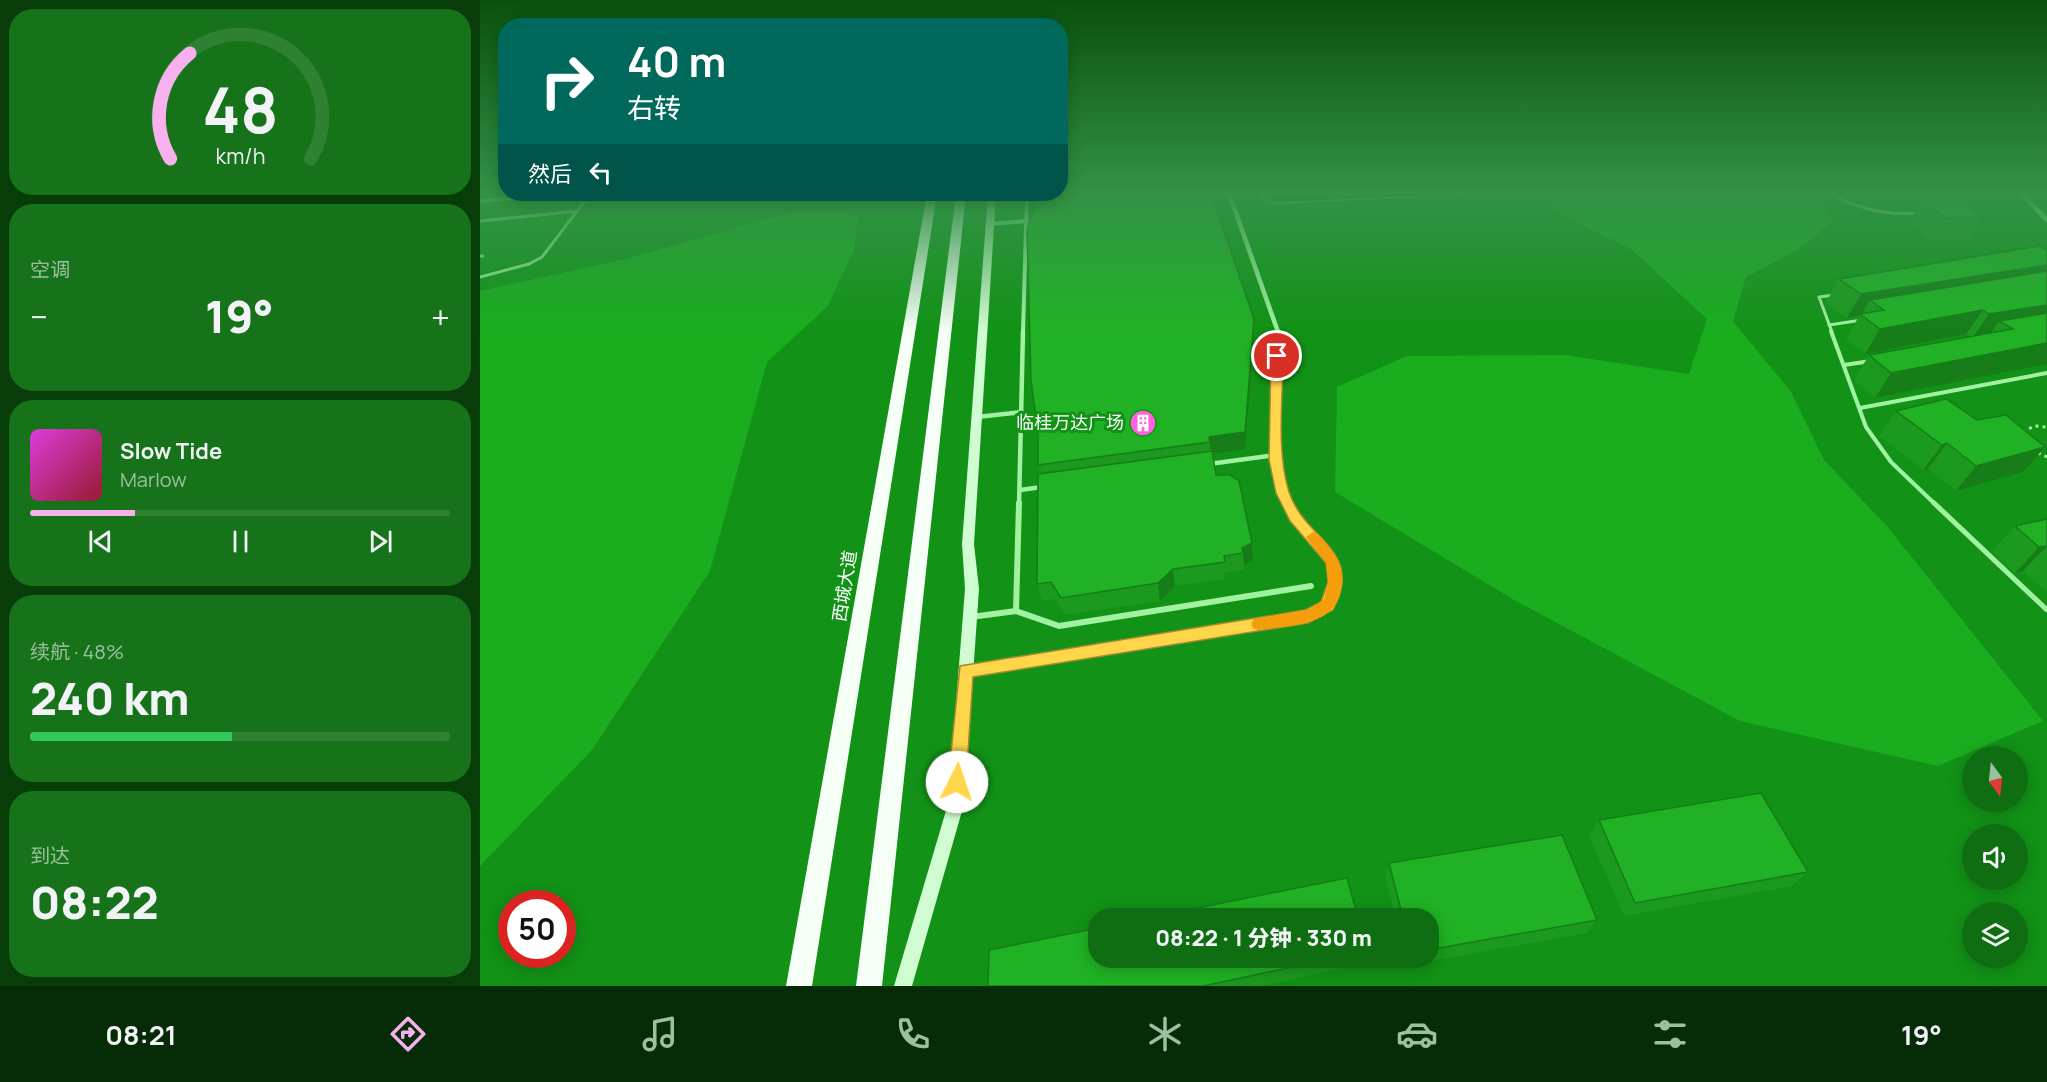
<!DOCTYPE html>
<html lang="zh">
<head>
<meta charset="utf-8">
<style>
	:root { --surface:#0e6e11; --page:#17731a; --text:#f1f3f6; --muted:#9bc09f; --line:#2e8131; --accent:#f7b1ed }
	body { margin:0; font-family:Manrope,"Noto Sans SC",sans-serif; background:var(--page); color:var(--text); height:100vh; display:flex; flex-direction:column; font-size:22px; white-space:nowrap }
	* { box-sizing:border-box; margin:0 }
	p { font-size:20px; color:var(--muted) }
	.icon { flex:none; width:33px; height:33px; fill:none; stroke:currentColor; stroke-width:2; stroke-linecap:round; stroke-linejoin:round }
	.map { position:relative; flex:1; overflow:hidden }
	.sheet { display:flex; flex-direction:column; gap:9px; padding:9px; background:#083c09; width:480px }
	.sheet>* { flex:none }
	.banner { position:absolute; left:18px; top:18px; width:570px; height:183px; border-radius:24px; box-shadow:0 3px 15px #0003; background:#00695c; color:#fff; overflow:hidden }
	.needle { width:39px; rotate:165deg }
	.buttons { position:absolute; left:1482px; top:746px; display:grid; gap:12px }
	.buttons a { display:grid; place-items:center; width:66px; height:66px; border-radius:50%; background:var(--surface); box-shadow:0 3px 15px #0003; font-size:30px }
	.speed { position:absolute; left:18px; top:890px; display:flex; gap:12px; font-size:30px; font-weight:700; text-align:center }
	.speed>* { display:grid; place-content:center; width:78px; height:78px; border-radius:50%; background:var(--surface); box-shadow:0 3px 15px #0003; line-height:1 }
	.speed .limit { border:9px solid #d22; background:#fff; color:#111 }
	.pin { position:absolute; display:grid; place-items:center; width:51px; height:51px; color:#fff; margin:-26px; border:3px solid #fff; border-radius:50%; box-shadow:0 2px 6px #0007 }
	.me { position:absolute; width:66px; margin:-33px; rotate:4deg; stroke-linejoin:round; filter:drop-shadow(0 0 4px #0008) }
	.turn { display:flex; align-items:center; gap:21px; height:126px; padding:0 30px; font-size:27px }
	.turn .icon { width:78px; height:78px; stroke-width:2.5 }
	.turn b { display:block; font-size:42px; line-height:51px }
	.then { display:flex; align-items:center; height:57px; padding:0 30px; background:#0003; gap:12px; font-size:22px }
	.big { font-size:45px; font-weight:800; line-height:1.1 }
	.sheet .card { flex:1; display:flex; flex-direction:column; justify-content:center; gap:9px; min-width:0; padding:0 21px; border-radius:24px; background:var(--page) }
	.sheet .dial { align-items:center; gap:0 }
	.dial svg { height:156px; overflow:visible; fill:none; stroke:var(--line); stroke-width:7; stroke-linecap:round; text-anchor:middle }
	.dial text { fill:var(--text); stroke:none }
	.song { display:flex; align-items:center; gap:18px }
	.cover { width:72px; height:72px; border-radius:9px; background:linear-gradient(135deg,hsl(300 70% 55%),hsl(350 70% 35%)) }
	.played { height:6px; border-radius:3px; background:linear-gradient(90deg,var(--accent) 25%,var(--line) 25%) }
	.keys { display:flex; justify-content:space-around; direction:ltr }
	.heat { display:flex; justify-content:space-between; align-items:center; font-size:33px; direction:ltr }
	.charge { height:9px; border-radius:4px; background:linear-gradient(90deg,#34c759 48%,var(--line) 0) }
	.trip { position:absolute; left:608px; top:908px; width:351px; height:60px; border-radius:24px; background:var(--surface); box-shadow:0 3px 15px #0003; font-weight:800; line-height:60px; text-align:center }
	.tab-bar { display:flex; height:96px; justify-content:space-around; align-items:center; background:#062c07; color:var(--muted) }
	.tab-bar .icon { width:42px; height:42px }
	.tab-bar .current { color:var(--accent) }
	.tab-bar b { font-size:27px; color:var(--text) }
	main { display:flex; flex:1; min-height:0 }
	.map>svg:first-child { display:block }
</style>
</head>
<body>
<main>
<section class="sheet">
<div class="card dial"><svg viewBox="0 0 100 80">
<path d="M14 69A42 42 0 1 1 86 69"/>
<path d="M14 69A42 42 0 0 1 24 15" stroke="#f7b1ed"/>
<text x="50" y="56" font-size="32" font-weight="700">48</text>
<text x="50" y="72" font-size="11">km/h</text>
</svg></div>
<div class="card"><p>空调</p>
<div class="heat"><a>−</a><b class="big">19°</b><a>+</a></div>
</div>
<div class="card">
<div class="song"><i class="cover"></i><div><b>Slow Tide</b><p>Marlow</p></div></div>
<div class="played"></div>
<div class="keys"><svg class="icon" aria-label="previous" viewBox="0 0 24 24"><path d="M18 5L8 12l10 7zM5 5v14"/></svg><svg class="icon" aria-label="pause" viewBox="0 0 24 24"><path d="M8 5v14M16 5v14"/></svg><svg class="icon" aria-label="next" viewBox="0 0 24 24"><path d="M6 5l10 7-10 7zM19 5v14"/></svg></div>
</div>
<div class="card"><p>续航 · 48%</p><b class="big">240 km</b><div class="charge"></div></div>
<div class="card"><p>到达</p><b class="big">08:22</b></div>
</section>
<div class="map">
<svg width="1567" height="986" viewBox="0 0 1567 986">
	<rect width="100%" height="100%" fill="#129217"/>
	<path fill="#1aad1e" d="M1062,193H1328L1355,220L1317,250L1266,277L1253,321L1311,392L1344,460L1406,525L1563,721L1458,766L1260,721L1034,600L855,492L857,387L927,356L1085,355L1209,374L1227,319L1151,249L1074,211Z
		M347,209L378,216L374,250L347,307L287,362L230,571L112,750L0,866V291L146,259L301,215Z"/>
	<path fill="#0b6f10" stroke="#92f592" stroke-width="1.5" d="M780,193H1017L796,203L784,200Z"/>
	<g fill="none" stroke-linecap="round" stroke-linejoin="round">
		<path stroke="#a0f2a1" stroke-width="3" stroke-dasharray="3 4" stroke-linecap="butt" d="M1543,432L1554,426L1567,427
			M1558,453L1567,457"/>
		<path stroke="#a0f2a1" stroke-width="3" d="M1349,193C1378,209 1406,216 1439,213
			M1448,203L1456,193
			M0,221L98,211
			M0,256H3
			M0,277L49,264L62,257L110,194
			M1349,325L1382,320
			M1352,332L1339,297L1354,295"/>
		<path stroke="#a0f2a1" stroke-width="4" d="M1351,331L1386,427L1411,462L1456,505
			M1364,365L1391,361
			M1380,408L1567,373"/>
		<path stroke="#a0f2a1" stroke-width="5" d="M1454,503L1567,610"/>
		<path stroke="#a0f2a1" stroke-width="4" d="M510,224L547,221
			M543,332L547,194"/>
		<path stroke="#a0f2a1" stroke-width="4.5" d="M497,417L542,412
			M729,464L796,455
			M540,490L562,487
			M539,505L543,331"/>
		<path stroke="#a0f2a1" stroke-width="6" d="M539,503L536,611L579,626L831,586
			M491,617L536,611"/>
		<path stroke="#a0f2a1" stroke-width="4.5" d="M749,193L798,332
			M1541,193L1567,220"/>
		<path stroke="#a0f2a1" stroke-width="5" d="M798,331L796,460L803,493L809,505"/>
		<path stroke="#a0f2a1" stroke-width="7" d="M486,671L839,613C886,570 826,540 808,503"/>
		<path fill="#cffcd0" fill-rule="evenodd" d="M60,194H86L82,196L0,203V199Z
			M508,194H516L494,544L499,589L484,804L432,986H414L468,804L485,589L482,544Z"/>
		<path fill="#f5fff6" fill-rule="evenodd" d="M447,194H457L332,986H306Z
			M476,194H486L402,986H376Z"/>
	</g>
	<path fill="#1c991f" d="M1442,199L1502,217L1487,240L1451,241L1429,222Z
		M1567,250V364L1395,398L1374,380L1389,355L1490,337L1486,334L1385,354L1366,339L1379,316L1367,318L1346,303L1359,279Z
		M774,319V336L765,449L732,454L736,475L772,543L773,560L764,565V570L745,573V579L695,586L680,601L585,615L576,599L562,601L557,584L560,474L558,465V432Z
		M1416,411L1497,420L1565,447L1543,472L1476,491L1448,469L1443,470L1399,436Z
		M1567,519V592L1543,571L1535,573L1512,551L1535,526Z
		M1119,820L1328,872L1312,886L1144,916L1109,835Z
		M909,863L1117,920L1107,933L928,965L926,957H948V918H916L905,877Z
		M618,957H885L883,964L779,986H508Z"/>
	<path fill="#167d19" d="M1567,265V281L1404,310L1390,300L1381,315L1380,314L1379,316L1367,318L1381,294Z
		M1567,305V319L1533,329L1519,321L1509,336L1492,339L1509,314Z
		M1503,310L1486,334L1385,354L1400,329Z
		M774,319V336L765,449L731,454L729,437Z
		M1567,343V364L1395,398L1411,373Z
		M1467,443L1448,469L1443,470L1462,445Z
		M1565,447L1543,472L1476,491L1496,466Z
		M772,543L773,560L764,565L763,553L762,548Z
		M1567,546L1543,571L1535,573L1559,547Z
		M693,569L695,586L680,601L678,583Z"/>
	<path fill="#20b224" stroke="#167d19" stroke-width="1.5" d="M731,193L774,319L765,432L729,437L730,442L558,465V432L551,380L547,230L555,202L556,194Z
		M1477,198L1502,217L1465,218L1442,199Z
		M1560,246L1567,250V265L1381,294L1359,279Z
		M1567,271V305L1509,314L1503,310L1400,329L1380,314L1404,310L1390,300Z
		M1567,313V343L1411,373L1389,355L1533,329L1519,321Z
		M1466,399L1497,420L1526,415L1565,447L1496,466L1467,443L1462,445L1416,411Z
		M732,451L736,475H750L759,481L772,543L762,548L763,553L744,556L745,562L693,569L678,583L581,598L571,582L557,584L558,474Z
		M1567,519V546L1559,547L1535,526Z
		M1281,793L1328,872L1155,903L1119,820Z
		M1082,835L1117,920L948,950V918H923L909,863Z
		M867,878L878,918H668Z
		M618,928V957H859L723,986H508L509,950Z"/>
	<linearGradient id="sky" x2="0" y2="1"><stop stop-color="#0a500d"/><stop offset="0.58" stop-color="#339247"/><stop offset="1" stop-color="#339247" stop-opacity="0"/></linearGradient>
	<rect width="1567" height="331" fill="url(#sky)"/>
	<path fill="#ffd54a" stroke="#a68a30" stroke-width="1.5" d="M797,352L803,356C803,399 796,450 809,492C825,541 885,549 853,610L828,623L493,677L486,782L484,788L477,790L471,788L468,782L480,666L825,610L841,602L848,582L846,563L810,521L796,493L789,460L791,356Z"/>
	<path fill="#f59e0b" d="M833,532L838,534C854,552 867,566 861,591C853,627 810,625 779,630L774,629L771,624L774,619L830,609L844,599L848,582L846,563L826,537Z"/>
	<defs>
		<symbol id="building-disc" viewBox="-11 -11 22 22"><circle r="9.5" fill="#ff61e2" stroke="#129217"/><path d="M-4-6H4V6H1V3H-1V6H-4ZM-2.5-4.3h1.7v1.8h-1.7ZM.8-4.3h1.7v1.8H.8ZM-2.5-1h1.7V.8h-1.7ZM.8-1h1.7V.8H.8Z" fill="#fff"/></symbol>
	</defs>
	<g fill-rule="evenodd">
		<use href="#building-disc" x="648" y="408" width="30" height="30"/>
	</g>
	<g text-anchor="middle" stroke-width="6" stroke-linejoin="round" paint-order="stroke">
		<g font-size="18" fill="#fff" stroke="#129217" text-anchor="end">
			<text x="644" y="429">临桂万达广场</text>
		</g>
		<g font-size="18" fill="#fff" stroke="#129217">
			<text transform="translate(365 586) rotate(-81)" y="6">西城大道</text>
		</g>
	</g>
</svg>
<div class="buttons">
<a><svg class="needle" viewBox="-14 -14 28 28"><path d="M0-13l5 13h-10z" fill="#e53935"/><path d="M0 13l5-13h-10z" fill="#9bc09f"/></svg></a>
<a><svg class="icon" aria-label="sound" viewBox="0 0 24 24"><path d="M4 9h4l5-4v14l-5-4H4zM17 9q2 3 0 6"/></svg></a>
<a><svg class="icon" aria-label="layers" viewBox="0 0 24 24"><path d="M12 4l9 5-9 5-9-5zM3 14l9 5 9-5"/></svg></a>
</div>
<div class="speed"><div class="limit">50</div></div>
<div class="pin" style="left:797px;top:356px;background:#d93025"><svg class="icon" aria-label="arrive" viewBox="0 0 24 24"><path d="M6 21V4h12l-3 4 3 4H6"/></svg></div>
<svg class="me" style="left:477px;top:782px" viewBox="-20 -20 40 40"><circle r="19" fill="#fff"/><path d="M0-13L10 11 0 6-10 11z" fill="#ffd54a"/></svg>
<div class="trip">08:22 · 1 分钟 · 330 m</div>
<div class="banner">
<div class="turn"><svg class="icon" aria-label="right" viewBox="0 0 24 24"><path d="M7 20v-9h11M14 6l5 5-5 5"/></svg><div><b>40 m</b>右转</div></div>
<div class="then">然后<svg class="icon" aria-label="left" viewBox="0 0 24 24"><path d="M17 20v-9H6M10 6l-5 5 5 5"/></svg></div>
</div>
</div>
</main>
<nav class="tab-bar">
<b>08:21</b>
<svg class="icon current" aria-label="directions" viewBox="0 0 24 24"><path d="M12 3l9 9-9 9-9-9zM9 14v-3h6M13 9l2 2-2 2"/></svg>
<svg class="icon" aria-label="music" viewBox="0 0 24 24"><path d="M9 18V5l10-2v13"/><circle cx="6" cy="18" r="3"/><circle cx="16" cy="16" r="3"/></svg>
<svg class="icon" aria-label="phone" viewBox="0 0 24 24"><path d="M5 4h4l2 5-3 2q2 4 5 5l2-3 5 2v4C11 20 4 13 5 4z"/></svg>
<svg class="icon" aria-label="climate" viewBox="0 0 24 24"><path d="M12 3v18M4 7l16 10M4 17L20 7"/></svg>
<svg class="icon" aria-label="car" viewBox="0 0 24 24"><path d="M5 17H2v-5l4-1 3-4h7l3 4 3 1v5h-3M9 17h6M6 11h13"/><circle cx="7" cy="17" r="2"/><circle cx="17" cy="17" r="2"/></svg>
<svg class="icon" aria-label="filters" viewBox="0 0 24 24"><path d="M4 7h16M4 17h16"/><circle cx="9" cy="7" r="2"/><circle cx="15" cy="17" r="2"/></svg>
<b>19°</b>
</nav>
</body>
</html>
